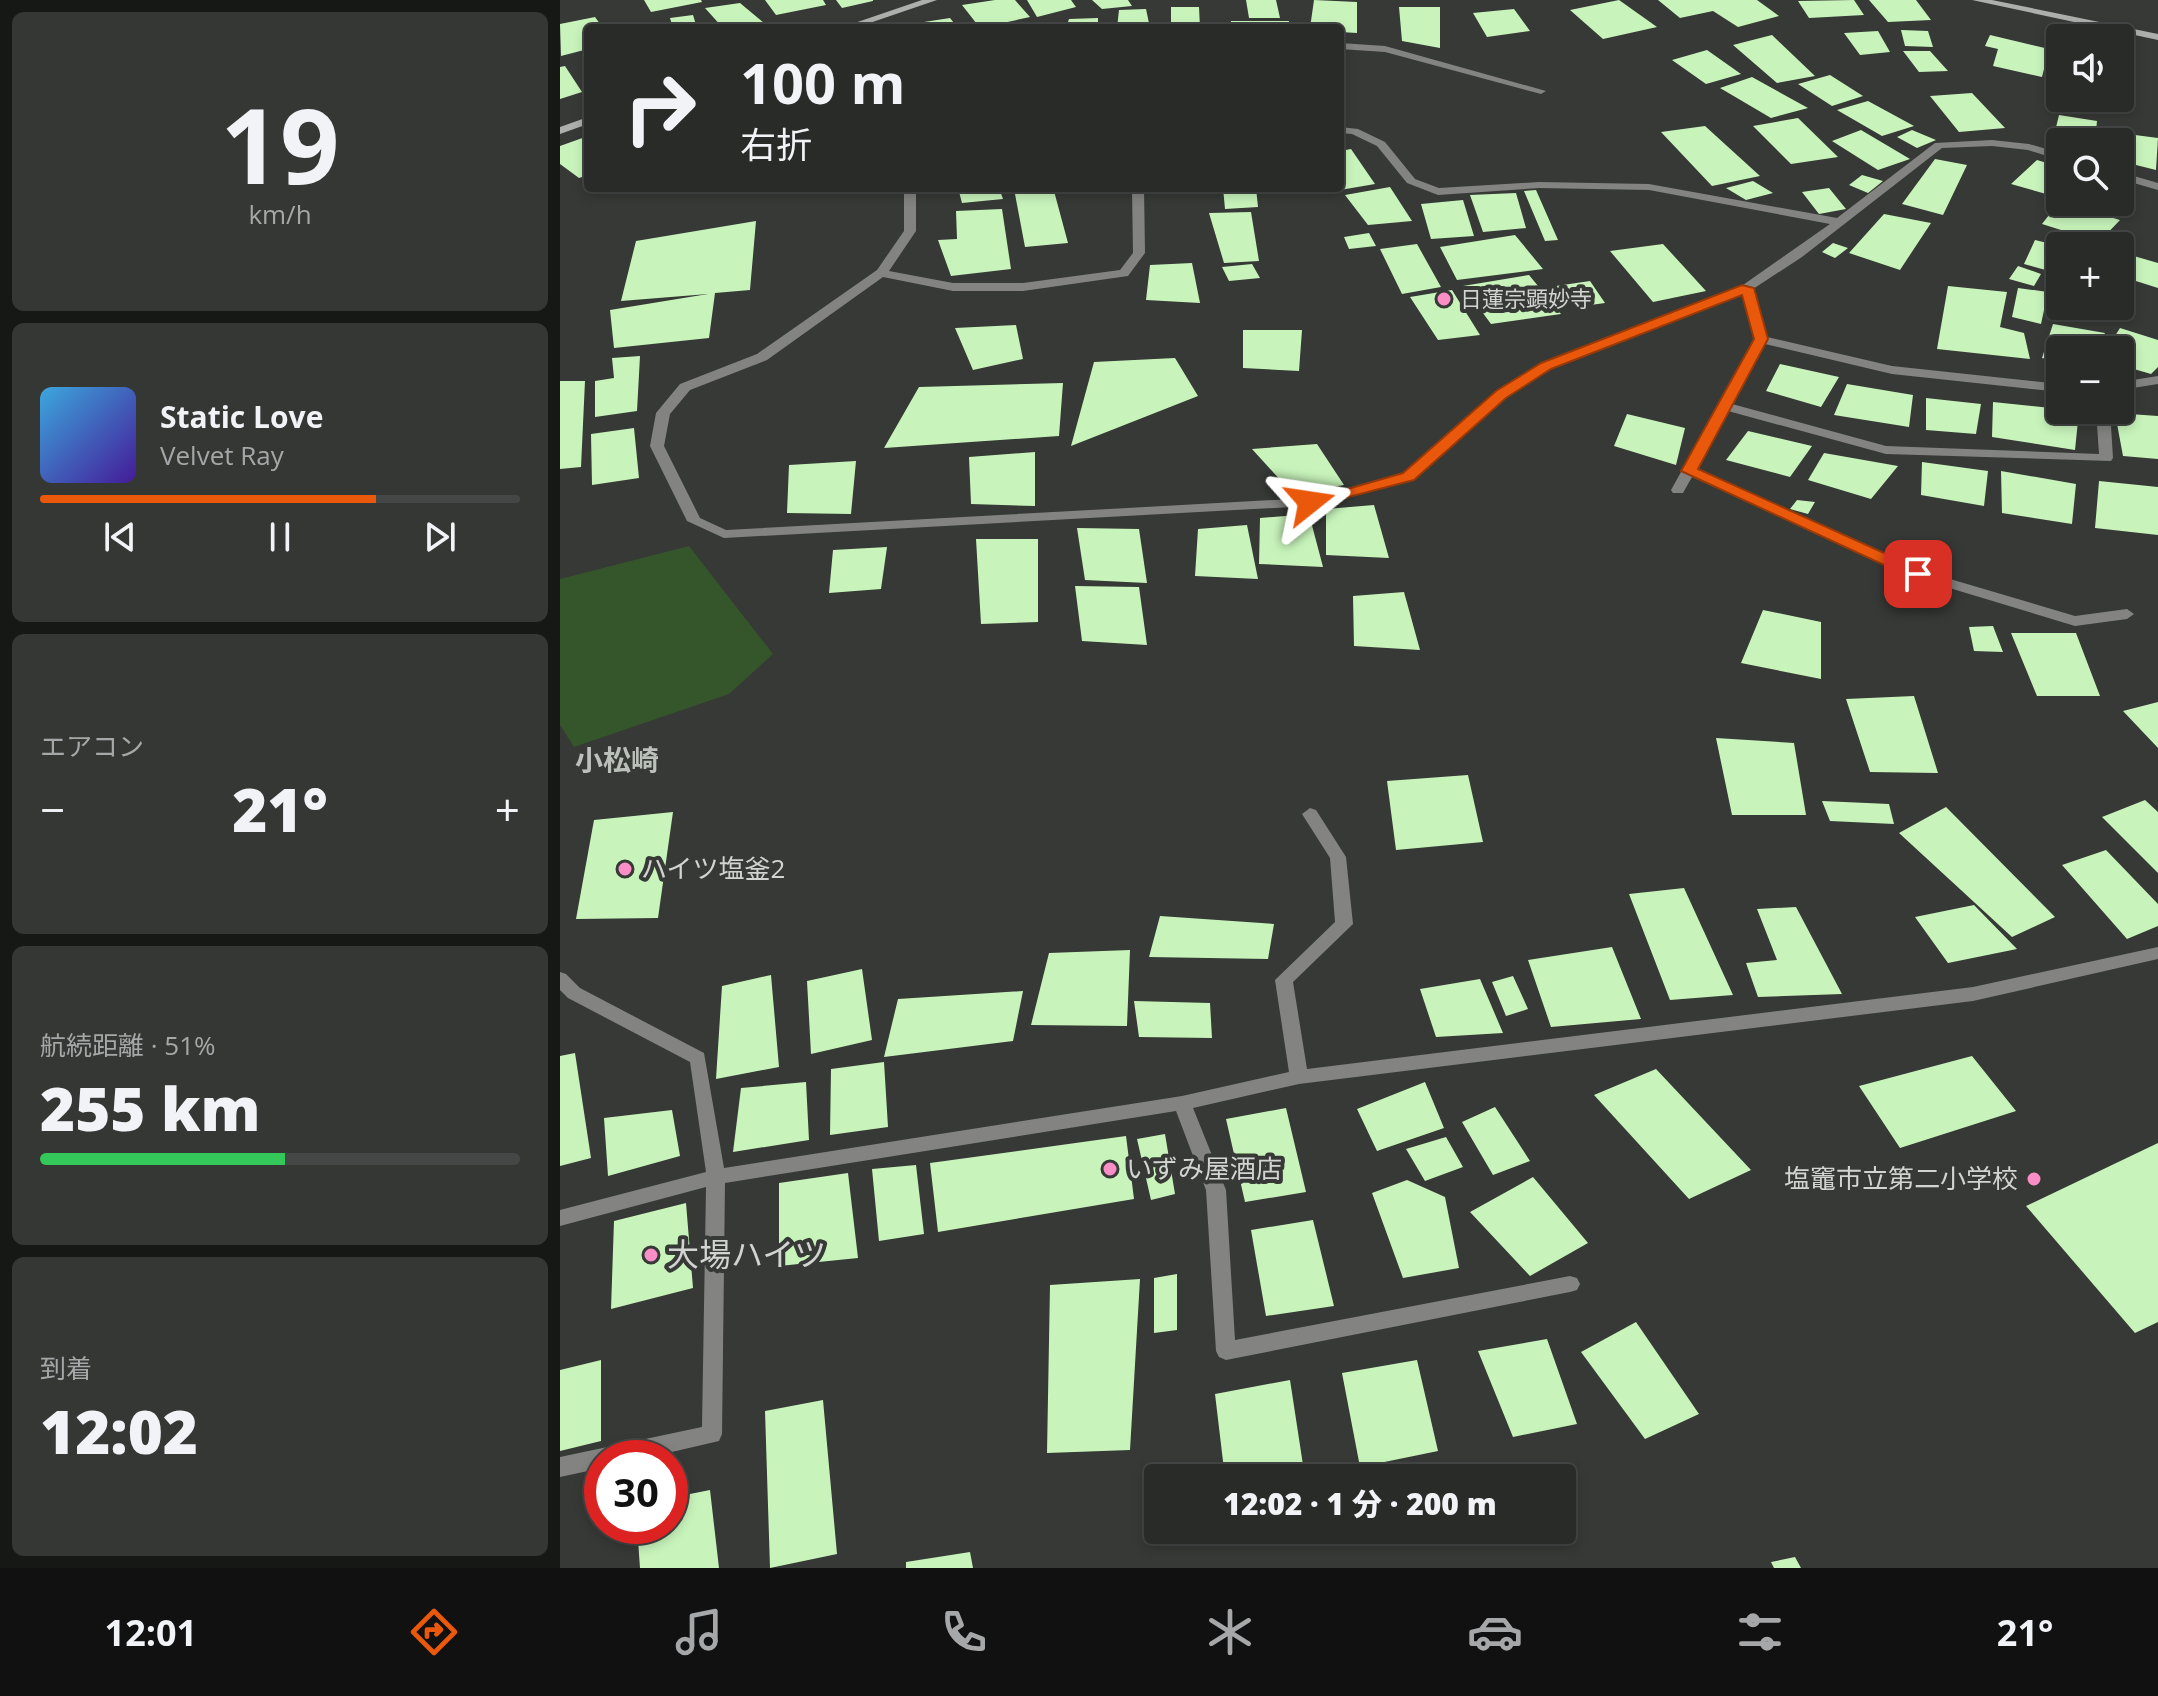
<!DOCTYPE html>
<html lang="ja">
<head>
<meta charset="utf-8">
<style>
	:root { --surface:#282b28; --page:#343734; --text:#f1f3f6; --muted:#a5a7a8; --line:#444745; --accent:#ea580c }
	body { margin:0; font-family:"Open Sans","Noto Sans JP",sans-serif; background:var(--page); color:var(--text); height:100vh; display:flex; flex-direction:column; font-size:30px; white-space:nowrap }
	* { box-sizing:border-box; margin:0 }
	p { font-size:26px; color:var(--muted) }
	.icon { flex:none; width:44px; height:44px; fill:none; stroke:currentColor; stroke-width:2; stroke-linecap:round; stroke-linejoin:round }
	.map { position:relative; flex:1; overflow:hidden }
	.details { display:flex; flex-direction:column; gap:12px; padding:12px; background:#161816; width:560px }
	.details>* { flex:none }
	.banner { position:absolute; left:24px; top:24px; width:760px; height:168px; border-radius:8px; box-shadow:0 4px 12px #0003,0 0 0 2px var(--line); background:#282b28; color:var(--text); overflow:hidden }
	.buttons { position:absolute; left:1486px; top:24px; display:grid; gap:16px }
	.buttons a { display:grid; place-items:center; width:88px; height:88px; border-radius:8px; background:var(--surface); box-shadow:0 4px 12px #0003,0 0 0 2px var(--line); font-size:40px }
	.speed { position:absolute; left:24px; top:1440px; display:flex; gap:16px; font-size:40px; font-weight:700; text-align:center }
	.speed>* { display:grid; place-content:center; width:104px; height:104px; border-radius:50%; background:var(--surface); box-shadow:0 4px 12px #0003,0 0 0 2px var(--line); line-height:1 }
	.speed .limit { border:12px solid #d22; background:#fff; color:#111 }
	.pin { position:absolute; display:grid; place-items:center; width:68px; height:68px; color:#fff; margin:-34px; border-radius:16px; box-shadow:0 4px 12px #0006 }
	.me { position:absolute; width:88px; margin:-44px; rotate:75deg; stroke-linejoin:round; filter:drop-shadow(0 0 6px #0008) }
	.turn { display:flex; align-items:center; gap:28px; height:168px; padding:0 24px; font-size:36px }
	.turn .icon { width:104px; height:104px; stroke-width:2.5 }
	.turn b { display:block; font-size:56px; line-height:68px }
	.big { font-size:60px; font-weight:800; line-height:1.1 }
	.details .tile { flex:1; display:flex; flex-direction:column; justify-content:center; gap:12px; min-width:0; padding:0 28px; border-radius:12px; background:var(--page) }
	.details .dial { align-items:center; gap:0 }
	.dial b { font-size:104px; line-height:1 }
	.song { display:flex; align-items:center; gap:24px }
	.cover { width:96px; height:96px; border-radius:12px; background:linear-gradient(135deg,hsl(200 70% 55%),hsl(260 70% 35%)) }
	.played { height:8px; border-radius:4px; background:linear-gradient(90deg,var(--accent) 70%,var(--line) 70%) }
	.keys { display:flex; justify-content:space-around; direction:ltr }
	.heat { display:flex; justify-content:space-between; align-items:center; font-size:44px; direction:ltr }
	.charge { height:12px; border-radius:6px; background:linear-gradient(90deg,#34c759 51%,var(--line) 0) }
	.trip { position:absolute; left:584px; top:1464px; width:432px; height:80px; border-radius:8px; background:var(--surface); box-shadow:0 4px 12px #0003,0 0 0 2px var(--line); font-weight:800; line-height:80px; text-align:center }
	.tab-bar { display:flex; height:128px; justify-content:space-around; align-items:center; background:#101110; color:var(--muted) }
	.tab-bar .icon { width:56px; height:56px }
	.tab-bar .active { color:var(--accent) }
	.tab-bar b { font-size:36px; color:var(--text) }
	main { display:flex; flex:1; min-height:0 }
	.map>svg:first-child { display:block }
</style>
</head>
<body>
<main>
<section class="details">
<div class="tile dial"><b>19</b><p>km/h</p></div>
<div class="tile">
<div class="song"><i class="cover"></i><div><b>Static Love</b><p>Velvet Ray</p></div></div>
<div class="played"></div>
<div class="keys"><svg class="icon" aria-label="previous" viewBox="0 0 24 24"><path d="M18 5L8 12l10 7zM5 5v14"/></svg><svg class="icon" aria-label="pause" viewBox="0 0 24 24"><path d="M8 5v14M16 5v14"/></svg><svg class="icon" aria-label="next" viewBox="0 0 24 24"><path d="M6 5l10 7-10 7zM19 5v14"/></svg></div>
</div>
<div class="tile"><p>エアコン</p>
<div class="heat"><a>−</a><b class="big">21°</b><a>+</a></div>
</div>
<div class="tile"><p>航続距離 · 51%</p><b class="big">255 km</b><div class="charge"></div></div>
<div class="tile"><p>到着</p><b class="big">12:02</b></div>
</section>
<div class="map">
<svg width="1598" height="1568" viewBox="0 0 1598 1568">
	<rect width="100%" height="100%" fill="#363935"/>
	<path fill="#35552b" d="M129,546L213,654L169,694L14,747L0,725V579Z"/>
	<path fill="#c8f4bb" d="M84,0H141L142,2L91,12Z
		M205,0H263L266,5L216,15Z
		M276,0H313V1L282,8Z
		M435,0H455L470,17L420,28L402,5Z
		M467,0H511L516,7L477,17Z
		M532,0H568L572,6L542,9Z
		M686,0H716L720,18H689Z
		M754,0L797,2V33L780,32V28H750Z
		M1059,0L1097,27L1043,39L1010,10Z
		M1098,0H1197L1219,16L1178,27L1153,11L1120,18Z
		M1294,0L1304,15L1249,18L1238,1Z
		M1309,0H1356L1371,20L1328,22Z
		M180,3L210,28H163L145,8Z
		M611,7H639L640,28H611Z
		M839,7H880V48L842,41Z
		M586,9L590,28H557L559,10Z
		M954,9L970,31L927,37L913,13Z
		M133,15L137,28H113L110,18Z
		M35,17L43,28H28V49L1,56L0,24Z
		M390,18L398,28H338V26Z
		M538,18V28H506L509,19Z
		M671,21H729L728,28H670Z
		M102,22L104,28H64V26Z
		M1341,30L1368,31L1373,47L1345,46Z
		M1318,31L1330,52L1300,55L1284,33Z
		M1212,35L1255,76L1217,83L1173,45Z
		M1430,35L1489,49L1482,77L1433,66L1438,49L1425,46Z
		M1147,50L1181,74L1146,84L1112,60Z
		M1343,51H1370L1388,71L1359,72Z
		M5,66L22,92L0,99V67Z
		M1270,75L1303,96L1272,106L1238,84Z
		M1192,77L1248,108L1211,118L1160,88Z
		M1412,93L1445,128L1399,132L1370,96Z
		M1308,101L1354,126L1322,136L1277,110Z
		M1499,115L1537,121L1535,142L1492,144Z
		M1238,118L1278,157L1231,164L1193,126Z
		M1145,126L1200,176L1152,186L1101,132Z
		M1301,130L1350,159L1318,170L1272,141Z
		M1352,130L1376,140L1357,148L1337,137Z
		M1552,132L1598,138L1596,170L1560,161V142H1551Z
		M28,136V175L19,178L0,164V146Z
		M791,149L815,184L780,190V151Z
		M1375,159L1407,165L1383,215L1342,204Z
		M1477,160L1500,167V198L1451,184Z
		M1302,175L1323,181L1308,193L1289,185Z
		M1193,181L1213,193L1186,200L1166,188Z
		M830,187L852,221L808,225L785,195Z
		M398,188H439L443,199L402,203Z
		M663,188H696L698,207L665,209Z
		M1269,188L1286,209L1259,214L1242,192Z
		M976,190L998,240L985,241L964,191Z
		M494,191L508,243L465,247L455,194Z
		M956,193L966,228L923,232L910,195Z
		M903,200L914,236L871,239L861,204Z
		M1499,202H1500L1560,220L1539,242L1482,224Z
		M1520,202H1558L1549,211Z
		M442,209L451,269L391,276L378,240L397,239L396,211Z
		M691,212L699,261L664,263L649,213Z
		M1324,214L1371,223L1340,270L1289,253Z
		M196,221L190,290L155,293L149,338L54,348L50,310L148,294L61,301L76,241Z
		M809,233L816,246L789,249L784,237Z
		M955,235L983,269L897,280L880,247Z
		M1475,240L1500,246V274L1464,264Z
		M1273,243L1288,248L1275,258L1262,252Z
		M857,244L881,287L842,294L820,249Z
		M1103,244L1146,291L1093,302L1050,251Z
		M1560,252L1598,263V288L1560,276Z
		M632,263L640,303L586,300L590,265Z
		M692,264L700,278L669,281L662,267Z
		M1458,266L1481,274L1474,286L1449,279Z
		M969,275L1001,314L931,324L903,286Z
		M1030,281L1045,303L1016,307L996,286Z
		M1388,286L1447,292L1440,327L1464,333L1470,359L1377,349Z
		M1458,288L1488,292L1481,324L1452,317Z
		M892,290L920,335L878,340L850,297Z
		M1493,324L1545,333L1536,350H1500V362L1482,358Z
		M456,325L463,359L413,370L395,328Z
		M1560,328L1598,340V367L1591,374L1560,365V350H1546Z
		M683,330H742L739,371L683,368Z
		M80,356L77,411L35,417V381L54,378L52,358Z
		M615,358L638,396L511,446L534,362Z
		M1220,364L1279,377L1261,407L1206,391Z
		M0,381H25L21,467L0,469Z
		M503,383L499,436L324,448L359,387Z
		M1287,384L1353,395L1349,427L1274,415Z
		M1366,398L1421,404L1416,434L1366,430Z
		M1433,402L1519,411L1515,450L1432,437Z
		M1555,413L1598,416V459L1563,456Z
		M1067,414L1125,428L1116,465L1054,446Z
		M74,428L79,478L32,485L31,434Z
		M1188,431L1252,446L1230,477L1166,460Z
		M757,444L784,485L733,494L692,449Z
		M475,452V506L411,504L409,457Z
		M1264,453L1338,466L1311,499L1248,480Z
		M296,461L291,514L227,513L229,465Z
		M1362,462L1428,471L1424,506L1361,495Z
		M1441,471L1516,484L1512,524L1442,513Z
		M1539,481L1598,487V535L1535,528Z
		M1237,500L1255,502L1248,514L1230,509Z
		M814,505L829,558L766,555V509Z
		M749,514L763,567L699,564L700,518Z
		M687,525L698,579L635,576L638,529Z
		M517,528L579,529L587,583L525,580Z
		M416,539H478V622L421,624Z
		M327,547L321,589L269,593L273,550Z
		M515,586L579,587L587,645L522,641Z
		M844,592L860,650L794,646L793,596Z
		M1203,610L1261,622V679L1181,663Z
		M1433,626L1443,652L1414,651L1409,627Z
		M1451,633H1516L1540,696H1477Z
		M1354,696L1378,773L1310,772L1286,699Z
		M1598,702V748L1563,711Z
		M1156,738L1234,743L1246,815H1172Z
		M908,775L923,842L836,850L827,781Z
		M1585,800L1598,812V873L1542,817Z
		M1262,801L1329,804L1334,824L1270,821Z
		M1386,807L1495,917L1452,937L1339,833Z
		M113,812L98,918L16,919L34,820Z
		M1546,850L1598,904V926L1567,939L1502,865Z
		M1124,888L1173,995L1110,1000L1069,894Z
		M1414,905L1457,949L1388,963L1355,917Z
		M1236,907L1282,994L1198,997L1186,963L1217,960L1197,909Z
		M600,916L714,924L708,959L589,957Z
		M1052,947L1081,1019L991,1027L968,960Z
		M570,950L567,1026L471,1025L489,953Z
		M302,969L312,1040L251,1054L247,981Z
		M211,975L219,1067L156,1079L162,986Z
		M953,976L968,1009L946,1016L932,982Z
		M920,979L943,1033L876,1037L860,989Z
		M463,991L453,1041L324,1057L338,999Z
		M574,1001L650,1003L652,1038L579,1037Z
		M15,1053L31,1158L0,1166V1056Z
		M1412,1056L1456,1111L1340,1148L1299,1086Z
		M324,1062L328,1127L270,1135L271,1069Z
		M1096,1069L1191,1170L1129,1199L1034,1095Z
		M246,1082L249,1140L173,1152L181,1088Z
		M865,1082L884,1128L817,1151L797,1109Z
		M935,1107L970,1161L933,1175L902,1122Z
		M726,1108L746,1192L685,1202L666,1119Z
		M112,1110L120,1156L48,1176L44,1118Z
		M605,1134L615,1194L591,1200L577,1139Z
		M566,1136L574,1199L378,1232L370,1163Z
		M886,1137L903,1167L865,1181L846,1149Z
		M1598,1143V1322L1575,1333L1466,1206Z
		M356,1165L364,1234L319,1241L312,1169Z
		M288,1173L298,1258L219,1266V1183Z
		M973,1177L1028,1243L970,1276L910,1212Z
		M847,1180L885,1197L899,1268L843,1278L812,1193Z
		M126,1203L133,1288L51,1309L54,1221Z
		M753,1220L774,1306L706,1316L691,1230Z
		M617,1274V1330L594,1333V1278Z
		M580,1279L570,1450L487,1453L490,1285Z
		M1076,1322L1139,1414L1085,1439L1021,1352Z
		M987,1339L1017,1424L953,1437L918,1351Z
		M41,1360V1441L0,1451V1370Z
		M857,1360L878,1451L800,1467L782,1373Z
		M730,1380L745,1478H665L655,1394Z
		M263,1400L277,1554L210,1568L205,1411Z
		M150,1490L159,1568H80L77,1526H110V1498Z
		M410,1552L413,1568H346V1562Z
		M1235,1557L1241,1568H1214L1211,1562Z"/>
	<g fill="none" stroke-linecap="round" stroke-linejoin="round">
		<path fill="#838482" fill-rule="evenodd" d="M780,43L825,46L986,91L981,94L825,52L780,49Z
			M780,127L798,129L825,142L855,179L879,188L979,182L1089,184L1277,218L1375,143L1432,140L1469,144L1500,153V160L1468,150L1432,146L1382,148L1242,257L1193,289L1207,337L1332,366L1500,384V392L1332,374L1205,344L1172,404L1326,446L1539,454L1536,410H1550L1553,458L1551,461L1326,454L1168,411L1136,469L1363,571L1515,616L1567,609L1574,614L1567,619L1515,626L1353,577L1132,477L1123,493H1113L1111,490L1195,339L1182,294L991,369L946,397L854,479L750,506L164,538L127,521L90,446L96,413L120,384L197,354L317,270L344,231V188H356V231L329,271L393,283H463L560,270L573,253L572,188H584L585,253L568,276L463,291H393L323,277L207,360L130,390L110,414L104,446L140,518L166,530L750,498L844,473L936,391L981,363L1183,285L1270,224L1089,190L979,188L878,195L847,183L817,146L792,134L780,133Z
			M1560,172L1598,183V190L1560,179Z
			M1598,376V384L1560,390V382Z
			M750,808L756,810L786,857L793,924L733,982L747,1069L1413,987L1598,947V959L1413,1001L739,1084L633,1108L666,1190L675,1340L1010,1276L1017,1278L1020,1284L1017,1290L1010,1292L666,1360L659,1357L656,1351L646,1190L616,1111L165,1183L162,1434L159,1441L86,1458H42V1468L0,1477V1457L142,1427L146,1187L0,1226V1210L146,1172L130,1062L8,998L0,990V972L6,974L20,988L144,1053L164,1168L622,1096L729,1072L715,980L775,922L770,858L742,814Z"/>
		<path fill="#adafac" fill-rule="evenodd" d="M362,0H377L295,28H280Z
			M1412,0H1432L1598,34V40Z
			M28,117V124L0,134V127Z"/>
	</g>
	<path fill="#ea580c" stroke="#983908" stroke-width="2" d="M1182,285L1194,288L1208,339L1138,469L1364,571V578H1352L1121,471L1194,339L1182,295L991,369L946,398L854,480L750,507L742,502L843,473L936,391L981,363Z"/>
	<g fill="#fa8fc7" stroke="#363935" stroke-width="3">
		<circle cx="884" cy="299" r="8"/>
		<circle cx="65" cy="869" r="8"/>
		<circle cx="550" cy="1169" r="8"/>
		<circle cx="1474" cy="1179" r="8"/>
		<circle cx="91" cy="1255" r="8"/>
	</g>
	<g text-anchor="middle" stroke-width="8" stroke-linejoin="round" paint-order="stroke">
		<g font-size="22" fill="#d2d4d1" stroke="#363935" text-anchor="start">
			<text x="900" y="307">日蓮宗顕妙寺</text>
		</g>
		<g font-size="26" fill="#d2d4d1" stroke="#363935" text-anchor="start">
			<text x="81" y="878">ハイツ塩釜2</text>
			<text x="566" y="1178">いずみ屋酒店</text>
			<text x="1458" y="1188" text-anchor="end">塩竈市立第二小学校</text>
		</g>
		<g font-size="28" font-weight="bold" fill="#bcc0bb" stroke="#363935">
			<text x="57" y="770">小松崎</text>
		</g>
		<g font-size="32" fill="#d2d4d1" stroke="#363935" text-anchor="start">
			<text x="107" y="1266">大場ハイツ</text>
		</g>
	</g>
</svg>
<div class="buttons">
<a><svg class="icon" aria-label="sound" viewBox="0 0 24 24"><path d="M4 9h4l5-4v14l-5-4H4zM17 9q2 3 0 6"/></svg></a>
<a><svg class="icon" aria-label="search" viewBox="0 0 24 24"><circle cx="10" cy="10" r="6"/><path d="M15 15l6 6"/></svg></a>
<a>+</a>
<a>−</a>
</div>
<div class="speed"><div class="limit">30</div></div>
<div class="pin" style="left:1358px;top:574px;background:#d93025"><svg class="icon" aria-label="arrive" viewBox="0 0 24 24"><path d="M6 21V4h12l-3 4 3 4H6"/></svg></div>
<svg class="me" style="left:750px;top:502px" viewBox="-20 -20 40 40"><path d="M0-17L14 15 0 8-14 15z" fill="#ea580c" stroke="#fff" stroke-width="4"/></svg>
<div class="trip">12:02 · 1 分 · 200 m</div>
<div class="banner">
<div class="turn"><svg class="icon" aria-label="right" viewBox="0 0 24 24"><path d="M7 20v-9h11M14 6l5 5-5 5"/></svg><div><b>100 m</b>右折</div></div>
</div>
</div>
</main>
<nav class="tab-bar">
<b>12:01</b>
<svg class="icon active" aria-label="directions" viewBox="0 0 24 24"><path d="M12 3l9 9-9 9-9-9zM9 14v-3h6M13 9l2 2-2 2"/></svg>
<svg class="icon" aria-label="music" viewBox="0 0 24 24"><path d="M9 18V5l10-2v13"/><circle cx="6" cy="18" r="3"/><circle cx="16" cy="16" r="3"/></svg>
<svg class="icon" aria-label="phone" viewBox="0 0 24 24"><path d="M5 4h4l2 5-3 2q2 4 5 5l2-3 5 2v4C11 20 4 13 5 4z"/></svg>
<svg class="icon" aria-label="climate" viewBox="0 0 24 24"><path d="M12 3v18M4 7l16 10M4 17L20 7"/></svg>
<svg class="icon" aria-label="car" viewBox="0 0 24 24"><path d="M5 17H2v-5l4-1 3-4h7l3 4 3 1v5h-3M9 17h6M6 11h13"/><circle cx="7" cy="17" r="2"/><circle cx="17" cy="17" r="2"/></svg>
<svg class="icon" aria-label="filters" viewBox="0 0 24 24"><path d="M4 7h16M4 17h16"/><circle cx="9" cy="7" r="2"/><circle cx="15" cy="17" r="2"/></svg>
<b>21°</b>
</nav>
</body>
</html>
